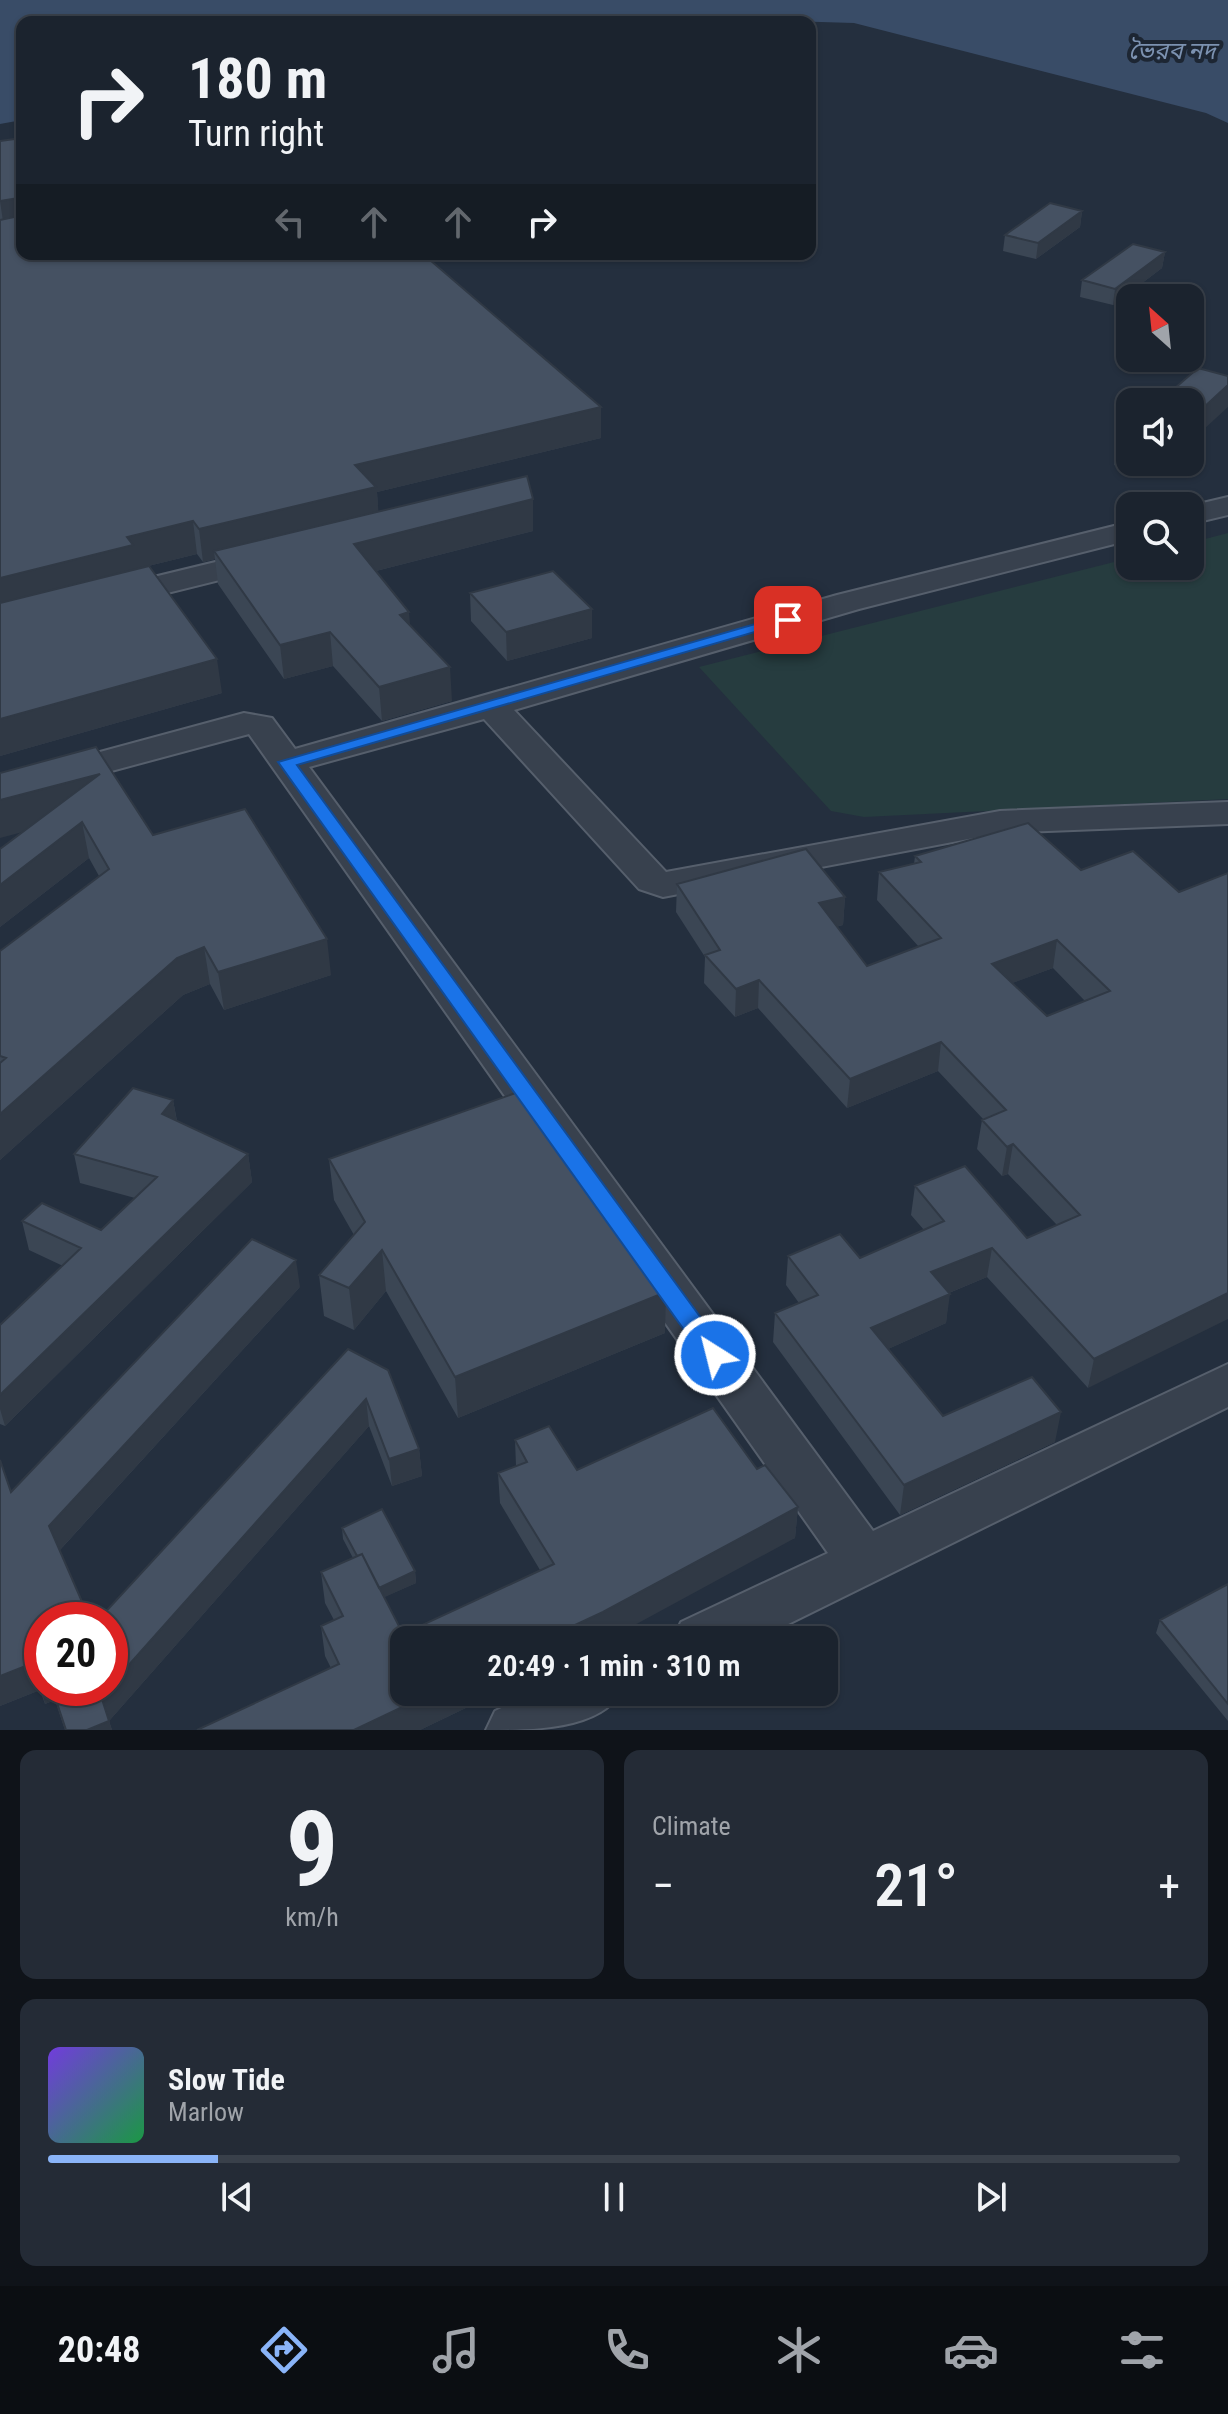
<!DOCTYPE html>
<html lang="en">
<head>
<meta charset="utf-8">
<style>
	:root { --surface:#1b232e; --page:#242b36; --text:#f1f3f6; --muted:#a0a4aa; --line:#39404a; --accent:#8ab4f8 }
	body { margin:0; font-family:"Roboto Condensed","Noto Sans Bengali",sans-serif; background:var(--page); color:var(--text); height:100vh; display:flex; flex-direction:column; font-size:30px; white-space:nowrap }
	* { box-sizing:border-box; margin:0 }
	p { font-size:26px; color:var(--muted) }
	.icon { flex:none; width:44px; height:44px; fill:none; stroke:currentColor; stroke-width:2; stroke-linecap:round; stroke-linejoin:round }
	.map { position:relative; height:1730px; overflow:hidden }
	.drawer { display:flex; flex-direction:column; gap:20px; padding:20px; background:#0f1319; flex:1 }
	.drawer>* { flex:none }
	.top-card { position:absolute; left:16px; top:16px; width:800px; height:244px; border-radius:16px; box-shadow:0 2px 6px #0004,0 0 0 2px var(--line); background:#1b232e; color:var(--text); overflow:hidden }
	.needle { width:52px; rotate:333deg }
	.controls { position:absolute; left:1116px; top:284px; display:grid; gap:16px }
	.controls a { display:grid; place-items:center; width:88px; height:88px; border-radius:16px; background:var(--surface); box-shadow:0 2px 6px #0004,0 0 0 2px var(--line); font-size:40px }
	.speed { position:absolute; left:24px; top:1602px; display:flex; gap:16px; font-size:40px; font-weight:700; text-align:center }
	.speed>* { display:grid; place-content:center; width:104px; height:104px; border-radius:50%; background:var(--surface); box-shadow:0 2px 6px #0004,0 0 0 2px var(--line); line-height:1 }
	.speed .limit { border:12px solid #d22; background:#fff; color:#111 }
	.pin { position:absolute; display:grid; place-items:center; width:68px; height:68px; color:#fff; margin:-34px; border-radius:16px; box-shadow:0 4px 12px #0006 }
	.me { position:absolute; width:88px; margin:-44px; rotate:324deg; stroke-linejoin:round; filter:drop-shadow(0 0 6px #0008) }
	.turn { display:flex; align-items:center; gap:28px; height:168px; padding:0 40px; font-size:36px }
	.turn .icon { width:104px; height:104px; stroke-width:2.5 }
	.turn b { display:block; font-size:56px; line-height:68px }
	.lanes { display:flex; align-items:center; height:76px; padding:0 40px; background:#0003; justify-content:center; gap:40px; direction:ltr }
	.lanes .off { opacity:.35 }
	.big { font-size:60px; font-weight:600; line-height:1.1 }
	.drawer .widget { flex:1; display:flex; flex-direction:column; justify-content:center; gap:12px; min-width:0; padding:0 28px; border-radius:16px; background:var(--page) }
	.drawer .dial { align-items:center; gap:0 }
	.dial b { font-size:104px; line-height:1 }
	.song { display:flex; align-items:center; gap:24px }
	.cover { width:96px; height:96px; border-radius:12px; background:linear-gradient(135deg,hsl(260 70% 55%),hsl(140 70% 35%)) }
	.played { height:8px; border-radius:4px; background:linear-gradient(90deg,var(--accent) 15%,var(--line) 15%) }
	.keys { display:flex; justify-content:space-around; direction:ltr }
	.heat { display:flex; justify-content:space-between; align-items:center; font-size:44px; direction:ltr }
	.drawer .tiles { flex:1; display:grid; gap:20px; grid-template-columns:1fr 1fr }
	.widget:last-child { grid-column:span 2 }
	.trip { position:absolute; left:390px; top:1626px; width:448px; height:80px; border-radius:16px; background:var(--surface); box-shadow:0 2px 6px #0004,0 0 0 2px var(--line); font-weight:600; line-height:80px; text-align:center }
	.dock { display:flex; height:128px; justify-content:space-around; align-items:center; background:#0b0e12; color:var(--muted) }
	.dock .icon { width:56px; height:56px }
	.dock .selected { color:var(--accent) }
	.dock b { font-size:36px; color:var(--text) }
	.map>svg:first-child { display:block }
</style>
</head>
<body>
<div class="map">
<svg width="1228" height="1730" viewBox="0 0 1228 1730">
	<rect width="100%" height="100%" fill="#242f3e"/>
	<path fill="#263c3f" d="M1228,533V799L864,817L831,811L699,667L1130,558V566H1190V543Z"/>
	<path fill="#394c67" d="M0,0H1228V123L1206,113L854,23L644,17L607,22H22V120L0,124Z"/>
	<g fill="none" stroke-linecap="round" stroke-linejoin="round">
		<defs>
			<path id="minor" d="M1228,497V515L1190,524V506Z
				M1130,522V540L859,609L514,710L666,872L1000,811L1228,802V824L1000,833L663,897L639,889L484,719L309,767L873,1531L1228,1364V1407L756,1640H673L681,1622L828,1553L249,734L0,801V779L244,713L272,718L295,749L837,595Z
				M265,550L276,552L281,559L276,566L111,607L100,604L95,597L100,590Z
				M535,1692H621C599,1730 533,1730 486,1730L495,1711Z"/>
		</defs>
		<use href="#minor" stroke="#565f6c" stroke-width="4"/>
		<use href="#minor" fill="#38414e" fill-rule="evenodd"/>
	</g>
	<path fill="#3b4654" fill-rule="evenodd" d="M0,141L601,407V438L377,492L378,511L533,531L376,571L410,626L452,701L382,721L333,666L284,679L218,584L215,559L203,562L197,554L136,569L222,693L0,756Z
		M1082,211L1080,227L1036,259L1003,251L1005,235Z
		M1165,252L1162,268L1113,305L1080,297L1082,280Z
		M1130,427V462H1168L1153,476L1114,465L1118,438Z
		M470,593L592,638L507,661L471,621Z
		M0,773L153,835L331,975L224,1010L210,984L183,995L0,1160V951L99,876L89,858L0,927V849L23,832Z
		M915,856L1081,870L1179,892L1228,873L1088,1388L987,1277L949,1293L946,1323L888,1349L943,1416L1055,1442L900,1515L773,1342L775,1313L799,1303L786,1285L788,1256L860,1258L924,1230L911,1215L915,1186L1027,1238L1057,1225L1008,1174L1002,1176L977,1149L982,1120H984L938,1071L847,1108L758,1008L735,1017L704,983L705,957L676,912L677,884L845,897L843,925L836,927L867,966L919,947L877,900L879,872L914,864ZM1053,968L1085,1001L1047,1016L1012,983Z
		M173,1100L177,1121L248,1154L252,1182L5,1426L0,1424V1325L63,1266L29,1250L22,1221L101,1230L135,1198L80,1183L74,1154Z
		M329,1159L665,1333L458,1418L386,1291L354,1330L324,1316L319,1275L354,1235L334,1200Z
		M300,1287L60,1550L42,1688L348,1349L419,1449L422,1476L392,1486L369,1426L109,1721L112,1730H65L55,1700L45,1704L40,1690L0,1706L11,1492Z
		M515,1440L577,1470L757,1469L798,1507L795,1538L404,1692H499L420,1730L331,1668L325,1656L321,1626L334,1620L325,1603L321,1572L353,1558L343,1539L342,1528L415,1571L416,1583L384,1597L403,1634L540,1570L500,1503L498,1473L516,1466Z
		M1228,1584V1721L1156,1633L1160,1620Z"/>
	<path fill="#303945" d="M19,198L22,215L4,228L0,201Z
		M1082,211L1080,227L1036,259L1038,243Z
		M1165,252L1162,268L1113,305L1115,289Z
		M1228,385V407L1190,442V420Z
		M601,407V438L377,492L379,519L214,551L215,559L203,562L199,529L355,465Z
		M1155,462H1168L1153,476Z
		M533,499V531L356,576L354,544Z
		M193,521L197,554L136,569L0,613V578L127,537Z
		M592,609V638L507,661L506,632Z
		M409,612L412,646L400,615Z
		M330,632L333,666L284,679L280,645Z
		M217,659L222,693L0,756V719Z
		M450,667L452,701L382,721L379,687Z
		M100,774L106,810L0,838V800Z
		M82,822L89,858L0,927V885Z
		M845,897L843,925L817,931L819,903Z
		M327,939L331,975L224,1010L218,972Z
		M1057,940L1053,968L988,992L992,964Z
		M204,947L210,984L183,995L0,1160V1114L177,958Z
		M759,980L758,1008L735,1017L736,989Z
		M941,1042L938,1071L847,1108L850,1079Z
		M173,1100L178,1128L162,1114Z
		M1013,1144L1008,1174L1002,1176L1007,1147Z
		M248,1154L252,1182L5,1426L0,1409V1395Z
		M992,1248L987,1277L927,1302L931,1272Z
		M382,1250L386,1291L354,1330L349,1288Z
		M296,1260L300,1287L57,1553L49,1526Z
		M666,1292L665,1333L458,1418L455,1377Z
		M1228,1293V1319L1088,1388L1094,1359Z
		M950,1294L946,1323L868,1358L871,1328Z
		M366,1399L369,1426L109,1721L112,1730H87L101,1696L108,1688H110V1686Z
		M1061,1412L1055,1442L900,1515L904,1485Z
		M419,1449L422,1476L392,1486L389,1459Z
		M798,1507L795,1538L607,1640H543Z
		M415,1571L416,1583L376,1601L374,1590Z
		M33,1663L40,1690L0,1706V1676Z
		M42,1675V1688H52L55,1700L45,1704L38,1677Z
		M434,1692H499L420,1730H354Z"/>
	<path fill="#455162" stroke="#303945" stroke-width="2" fill-rule="evenodd" d="M22,138V254H423L601,407L355,465L376,487L199,529L193,521L127,537L133,545L0,578V220L19,216V198L0,201V141Z
		M1050,203L1082,211L1038,243L1005,235Z
		M1133,244L1165,252L1115,289L1082,280Z
		M1198,368L1228,376V385L1190,420V402H1159Z
		M1130,427V442L1118,438Z
		M527,476L533,499L354,544L409,612L400,615L450,667L379,687L330,632L280,645L214,551Z
		M149,566L217,659L0,719V603Z
		M553,571L592,609L506,632L470,593Z
		M96,747L153,835L245,809L327,939L218,972L204,947L177,958L0,1114V1063L6,1058L0,1056V951L109,869L82,822L0,885V849L100,774L0,800V773Z
		M1028,823L1081,870L1133,851L1179,892L1228,873V1293L1094,1359L992,1248L931,1272L950,1294L871,1328L943,1416L1032,1377L1061,1412L904,1485L775,1313L818,1295L788,1256L840,1234L860,1258L944,1221L915,1186L965,1166L1027,1238L1080,1215L1013,1144L1007,1147L982,1120L1006,1110L941,1042L850,1079L759,980L736,989L705,955L720,950L677,884L806,849L845,897L819,903L867,966L941,938L879,872L921,862L915,856ZM1057,940L1110,991L1047,1016L992,964Z
		M133,1088L173,1100L162,1114L248,1154L0,1395V1325L81,1248L22,1221L42,1203L101,1230L157,1177L74,1154Z
		M524,1090L666,1292L455,1377L382,1250L349,1288L319,1275L365,1222L329,1159Z
		M252,1239L296,1260L49,1526L90,1620H42V1675L38,1677L33,1663L0,1676V1460L11,1492Z
		M348,1349L388,1370L419,1449L389,1459L366,1399L110,1686V1620H98Z
		M713,1408L757,1469L765,1465L798,1507L603,1612L543,1640H404V1692H434L354,1730H197L339,1664L321,1626L343,1616L321,1572L362,1554L403,1634L554,1564L498,1473L527,1462L515,1440L549,1426L577,1470Z
		M382,1509L415,1571L379,1588L362,1554L357,1556L342,1528Z
		M1228,1584V1704L1160,1620Z
		M52,1688H108L101,1696L109,1721L87,1730H66Z"/>
	<path fill="#1a73e8" stroke="#114b97" stroke-width="2" d="M783,616L796,620L297,765L723,1348L727,1355L723,1362H707L278,762Z"/>
	<g text-anchor="middle" stroke-width="8" stroke-linejoin="round" paint-order="stroke">
		<g font-size="24" font-style="italic" fill="#7c92b1" stroke="#1d2633">
			<text x="1172" y="59">ভৈরব নদ</text>
		</g>
	</g>
</svg>
<div class="controls">
<a><svg class="needle" viewBox="-14 -14 28 28"><path d="M0-13l5 13h-10z" fill="#e53935"/><path d="M0 13l5-13h-10z" fill="#a0a4aa"/></svg></a>
<a><svg class="icon" aria-label="sound" viewBox="0 0 24 24"><path d="M4 9h4l5-4v14l-5-4H4zM17 9q2 3 0 6"/></svg></a>
<a><svg class="icon" aria-label="search" viewBox="0 0 24 24"><circle cx="10" cy="10" r="6"/><path d="M15 15l6 6"/></svg></a>
</div>
<div class="speed"><div class="limit">20</div></div>
<div class="pin" style="left:788px;top:620px;background:#d93025"><svg class="icon" aria-label="arrive" viewBox="0 0 24 24"><path d="M6 21V4h12l-3 4 3 4H6"/></svg></div>
<svg class="me" style="left:715px;top:1355px" viewBox="-20 -20 40 40"><circle r="17" fill="#1a73e8" stroke="#fff" stroke-width="3"/><path d="M0-11L8 9 0 5-8 9z" fill="#fff"/></svg>
<div class="trip">20:49 · 1 min · 310 m</div>
<div class="top-card">
<div class="turn"><svg class="icon" aria-label="right" viewBox="0 0 24 24"><path d="M7 20v-9h11M14 6l5 5-5 5"/></svg><div><b>180 m</b>Turn right</div></div>
<div class="lanes"><svg class="icon off" aria-label="left" viewBox="0 0 24 24"><path d="M17 20v-9H6M10 6l-5 5 5 5"/></svg><svg class="icon off" aria-label="ahead" viewBox="0 0 24 24"><path d="M12 20V5M6 11l6-6 6 6"/></svg><svg class="icon off" aria-label="ahead" viewBox="0 0 24 24"><path d="M12 20V5M6 11l6-6 6 6"/></svg><svg class="icon" aria-label="right" viewBox="0 0 24 24"><path d="M7 20v-9h11M14 6l5 5-5 5"/></svg></div>
</div>
</div>
<section class="drawer">
<div class="tiles">
<div class="widget dial"><b>9</b><p>km/h</p></div>
<div class="widget"><p>Climate</p>
<div class="heat"><a>−</a><b class="big">21°</b><a>+</a></div>
</div>
<div class="widget">
<div class="song"><i class="cover"></i><div><b>Slow Tide</b><p>Marlow</p></div></div>
<div class="played"></div>
<div class="keys"><svg class="icon" aria-label="previous" viewBox="0 0 24 24"><path d="M18 5L8 12l10 7zM5 5v14"/></svg><svg class="icon" aria-label="pause" viewBox="0 0 24 24"><path d="M8 5v14M16 5v14"/></svg><svg class="icon" aria-label="next" viewBox="0 0 24 24"><path d="M6 5l10 7-10 7zM19 5v14"/></svg></div>
</div>
</div>
</section>
<nav class="dock">
<b>20:48</b>
<svg class="icon selected" aria-label="directions" viewBox="0 0 24 24"><path d="M12 3l9 9-9 9-9-9zM9 14v-3h6M13 9l2 2-2 2"/></svg>
<svg class="icon" aria-label="music" viewBox="0 0 24 24"><path d="M9 18V5l10-2v13"/><circle cx="6" cy="18" r="3"/><circle cx="16" cy="16" r="3"/></svg>
<svg class="icon" aria-label="phone" viewBox="0 0 24 24"><path d="M5 4h4l2 5-3 2q2 4 5 5l2-3 5 2v4C11 20 4 13 5 4z"/></svg>
<svg class="icon" aria-label="climate" viewBox="0 0 24 24"><path d="M12 3v18M4 7l16 10M4 17L20 7"/></svg>
<svg class="icon" aria-label="car" viewBox="0 0 24 24"><path d="M5 17H2v-5l4-1 3-4h7l3 4 3 1v5h-3M9 17h6M6 11h13"/><circle cx="7" cy="17" r="2"/><circle cx="17" cy="17" r="2"/></svg>
<svg class="icon" aria-label="filters" viewBox="0 0 24 24"><path d="M4 7h16M4 17h16"/><circle cx="9" cy="7" r="2"/><circle cx="15" cy="17" r="2"/></svg>
</nav>
</body>
</html>
